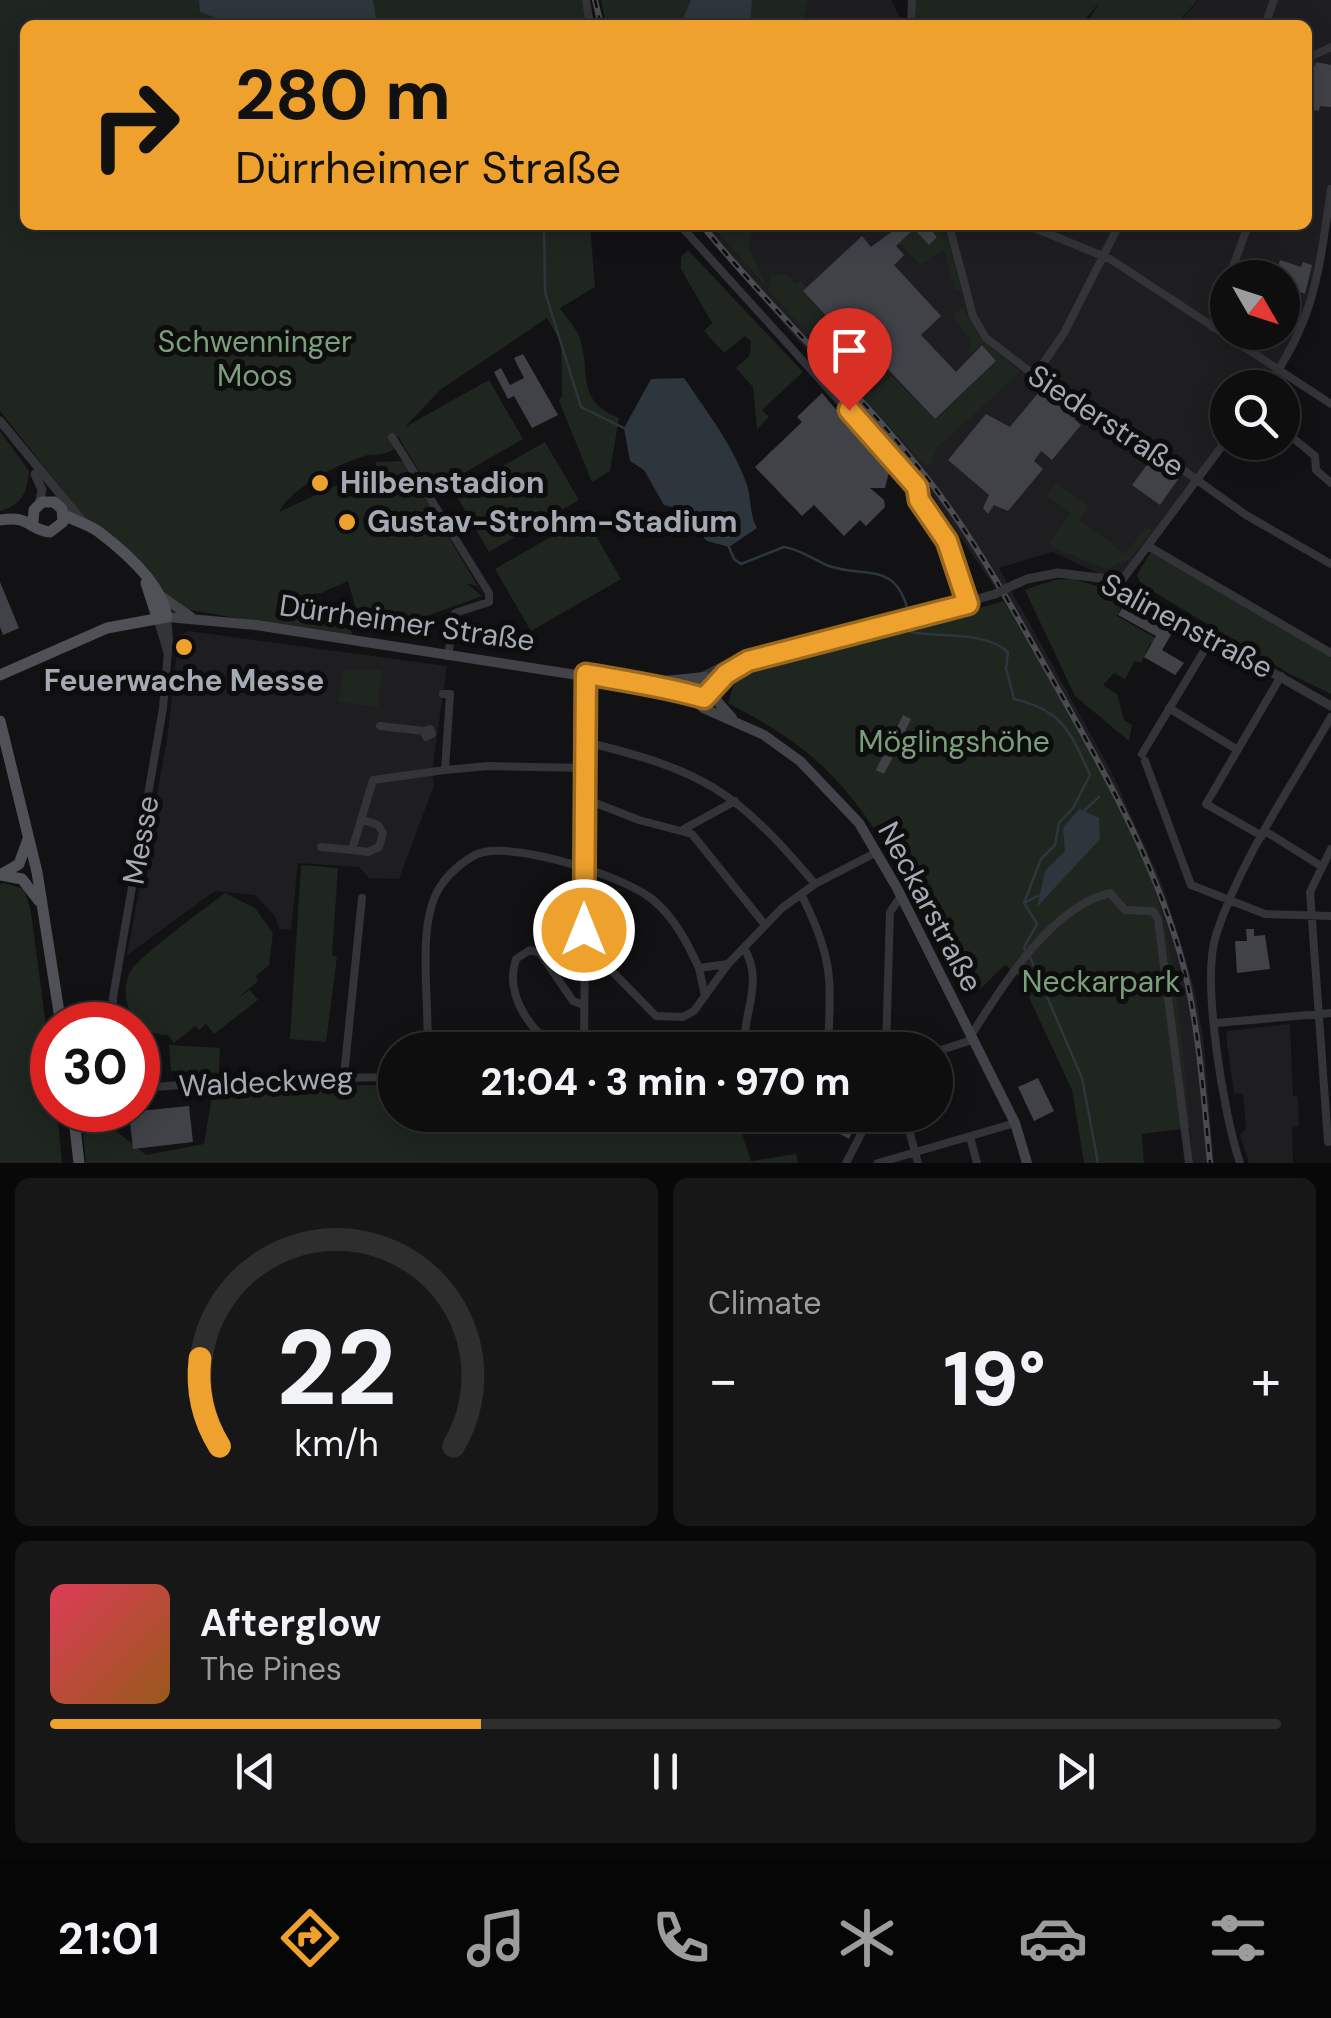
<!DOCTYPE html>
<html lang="en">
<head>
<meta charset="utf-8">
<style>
	:root { --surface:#0e0e0f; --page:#171718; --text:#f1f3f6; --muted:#9b9c9e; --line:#2e2e2f; --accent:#efa12e }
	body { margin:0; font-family:"DM Sans",sans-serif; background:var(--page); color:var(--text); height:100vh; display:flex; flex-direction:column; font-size:38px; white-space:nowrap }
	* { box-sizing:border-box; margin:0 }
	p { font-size:32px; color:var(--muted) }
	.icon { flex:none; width:55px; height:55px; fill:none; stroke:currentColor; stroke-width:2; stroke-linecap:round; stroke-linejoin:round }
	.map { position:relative; height:1163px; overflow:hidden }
	.sheet { display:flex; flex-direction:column; gap:15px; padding:15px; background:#080808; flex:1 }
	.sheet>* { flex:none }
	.banner { position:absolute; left:20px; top:20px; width:1292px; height:210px; border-radius:15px; box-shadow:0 5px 25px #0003,0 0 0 2px var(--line); background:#efa12e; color:#111; overflow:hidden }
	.needle { width:65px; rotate:129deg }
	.tools { position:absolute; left:1210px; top:260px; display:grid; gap:20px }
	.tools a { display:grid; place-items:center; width:90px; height:90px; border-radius:50%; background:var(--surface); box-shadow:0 5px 25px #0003,0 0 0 2px var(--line); font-size:50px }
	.speed { position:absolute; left:30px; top:1002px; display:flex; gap:20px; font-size:50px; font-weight:700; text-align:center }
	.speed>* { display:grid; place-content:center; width:130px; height:130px; border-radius:50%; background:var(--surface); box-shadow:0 5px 25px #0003,0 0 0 2px var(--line); line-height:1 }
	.speed .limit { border:15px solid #d22; background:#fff; color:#111 }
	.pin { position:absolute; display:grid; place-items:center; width:85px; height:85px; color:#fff; margin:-102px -42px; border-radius:50% 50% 50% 0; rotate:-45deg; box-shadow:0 0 10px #0007 }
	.pin .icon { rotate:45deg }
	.me { position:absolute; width:110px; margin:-55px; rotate:0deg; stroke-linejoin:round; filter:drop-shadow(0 0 8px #0008) }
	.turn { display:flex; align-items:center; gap:35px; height:210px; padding:0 50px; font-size:45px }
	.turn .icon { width:130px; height:130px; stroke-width:2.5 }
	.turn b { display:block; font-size:70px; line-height:85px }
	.big { font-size:75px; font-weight:800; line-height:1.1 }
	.sheet .card { flex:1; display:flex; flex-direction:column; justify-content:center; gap:15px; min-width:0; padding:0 35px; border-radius:15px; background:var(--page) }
	.sheet .dial { align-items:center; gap:0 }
	.dial svg { height:260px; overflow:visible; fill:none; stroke:var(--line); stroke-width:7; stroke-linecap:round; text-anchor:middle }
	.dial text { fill:var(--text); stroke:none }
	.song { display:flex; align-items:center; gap:30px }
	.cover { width:120px; height:120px; border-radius:15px; background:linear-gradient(135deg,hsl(350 70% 55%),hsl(30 70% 35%)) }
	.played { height:10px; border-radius:5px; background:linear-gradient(90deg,var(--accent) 35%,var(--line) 35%) }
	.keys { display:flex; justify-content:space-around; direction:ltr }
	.heat { display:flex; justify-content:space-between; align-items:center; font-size:55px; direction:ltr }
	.sheet .tiles { flex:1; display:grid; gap:15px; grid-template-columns:1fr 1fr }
	.card:last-child { grid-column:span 2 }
	.trip { position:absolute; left:378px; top:1032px; width:575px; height:100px; border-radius:50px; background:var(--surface); box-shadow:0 5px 25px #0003,0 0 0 2px var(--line); font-weight:800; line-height:100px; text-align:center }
	.tabs { display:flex; height:160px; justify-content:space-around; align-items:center; background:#060606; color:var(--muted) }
	.tabs .icon { width:70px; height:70px }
	.tabs .active { color:var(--accent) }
	.tabs b { font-size:45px; color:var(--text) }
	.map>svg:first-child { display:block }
</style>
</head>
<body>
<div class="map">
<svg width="1331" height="1163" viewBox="0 0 1331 1163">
	<rect width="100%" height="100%" fill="#121214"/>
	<path fill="#1e1e20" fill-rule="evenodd" d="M809,0H891L904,25H802Z
		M1199,0H1331V189L1313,299L1266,387L1228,388L1227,439L1120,583L1052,552L999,568L1112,773L1163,886L1194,987L1203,1036L1214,1163H1193L1178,1015L1162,918L1143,863L1106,783L1004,601L927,488L697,225H711L767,288L749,247L754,225H1308V25H1176ZM1228,278H1282V332H1228Z
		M188,631L447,666L432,771L434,785L399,879L369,878L359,867L298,863L291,930L279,929L275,916L255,895L215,891L127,955L167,740L179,636Z
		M1290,1024L1293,1096L1298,1097L1299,1126L1292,1128L1293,1163H1249L1240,1135L1246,1129L1243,1094L1234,1093L1226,1036L1228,1031Z"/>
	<path fill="#1e261f" d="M0,0H582L588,25H25V225H590L595,287L560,308C566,317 575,327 579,336C592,372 574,400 619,418L610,471L592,482L559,401L562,396L561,343L547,318L440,390L405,427L489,380L523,439L431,492L398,436L391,443L395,448C384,457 376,453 364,456C337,465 293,486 279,512L376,467V462L403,461L444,529L441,536L446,533L484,596L477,586L466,583L482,596L377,634L354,627L360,624L348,581L321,593L287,597L290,617L339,623L352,632L351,638L190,610L174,604L88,522L0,411Z
		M601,0H809L802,25H606Z
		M914,0H1198L1175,25H1086L1099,3L1080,25H913Z
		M711,225H754L749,247L768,290L771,274L787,275L796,284L801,281L806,287L802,292L840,332L827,345L872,393L891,376L935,420L997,361L982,344L968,355L971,340L954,319L955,313L963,308L981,339L1020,372L936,449L931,465L925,466Z
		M926,225H936L948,240L961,290H955L944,249L920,265L900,243L914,229L929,245L937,237Z
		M688,250L803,372L762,410L769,417L757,429L753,387L736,368L750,355L751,341L745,336L724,353L704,331L712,323L681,269V257Z
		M0,431L29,471C27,493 22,505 0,511Z
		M545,442L579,500L489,552L455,493Z
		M1056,483L1089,506L1080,520L1126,554L1146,526L1153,530L1130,559L1106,569L1052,547L1050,541L1070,513L1047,496Z
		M585,517L621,579L531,631L495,569Z
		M1151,552L1331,656V694L1288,673L1141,584L1137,575Z
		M1074,579L1127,596L1117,616L1159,640L1156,646L1150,643L1141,663L1135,661L1125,679L1114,673L1103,685L1117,694L1124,720L1132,725L1129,741L1075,696L1025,590L1054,580Z
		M1004,601C1057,696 1135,811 1162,916C1179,985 1183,1058 1190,1128L1142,1134L1144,1163H1084L1072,1090L1019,976L1005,965L978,991L961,989L908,872L901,870C847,784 820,751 728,703L735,681L748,671L852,646Z
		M343,670H382L378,707L338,702Z
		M301,865L338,868L332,955L337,957L326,1042L290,1039Z
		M4,883L24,889L31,912L52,1072V1110H57L62,1163H0V884Z
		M225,893L255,908L273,933L269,965L256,976L258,981L237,999L250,990L258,1000L214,1034L206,1024L199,1030L195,1026L174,1043L168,1035C154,1035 142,1030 134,1019C125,1005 123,990 129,974C136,958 207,907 225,893Z
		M169,1045L220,1048L219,1073L171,1071Z
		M395,1084V1115H534L577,1133L740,1128L751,1161L796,1154L798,1163H86L83,1134L116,1131L146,1155L204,1144L213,1091Z"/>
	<path fill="#2c363c" d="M199,0H373L377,25H234L200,12Z
		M691,0H752L750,25H694L683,18Z
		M684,378C707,412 732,444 746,482C752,498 749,514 757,528L729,547L707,541L675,508L664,505L644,470L630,461L624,428L651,379Z
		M1079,809L1099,818L1100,839L1037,907L1045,871L1065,851L1063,828Z"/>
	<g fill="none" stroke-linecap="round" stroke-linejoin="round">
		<path stroke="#2c363c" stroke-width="2.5" d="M544,225L545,292L581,407L624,428
			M729,547L734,559L741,564L784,547C800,549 814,560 829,566C868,579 897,560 909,615
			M909,623L911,632C944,638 984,631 1008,652L1006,668L1014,699C1063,710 1071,733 1090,775L1073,808L1059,823L1055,845L1041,859L1024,903
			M1084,811L1099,797
			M1026,951L1024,947L1037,924L1024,903L1038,896
			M1030,957L1082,1078L1098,1163"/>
	</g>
	<path fill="#414247" d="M1316,62L1331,65V107L1320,106L1319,111L1308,109V71L1312,72Z
		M901,225H926L937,237L929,245L914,229L896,246L904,255L894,265L941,316L921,335L956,372L982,345L996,361L935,419L886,367L866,386L828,344L841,332L803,291L862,236L871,247Z
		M1280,260L1301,267L1303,262L1312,265L1305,294L1295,290L1292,297L1282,294V278L1276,273Z
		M523,354L558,415L532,428L514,396L508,399L494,372L501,368L510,385L524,378L514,358Z
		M1039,392L1076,416L1074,419L1081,425L1052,460L1041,451L1034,461L1043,469L1008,511L994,505L988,514L983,508L989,495L948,460L986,414L1010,427Z
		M822,393L889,472L885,488H870L884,500L885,507L866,526L860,520L844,536L814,505L802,516L755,467L802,422L797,417Z
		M1152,458L1179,478L1160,505L1132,485Z
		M0,582L19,628L3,635L0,627Z
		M1134,606L1174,630L1162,650L1184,663L1175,675L1144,657L1156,636L1118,615L1123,607L1130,611Z
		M903,715L911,719L900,742L906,745L902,754L896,751L884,774L876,770Z
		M1246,929H1254V936L1265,935L1270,969L1237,973L1235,941H1247Z
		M1038,1078L1054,1111L1034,1121L1018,1087Z
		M189,1106L193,1142L133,1149L129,1112Z
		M811,1115H833L855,1127L849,1139L820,1123L817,1127L808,1122Z"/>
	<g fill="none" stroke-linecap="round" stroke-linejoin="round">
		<path stroke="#333438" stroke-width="8" d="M586,0L590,25
			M911,25L912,0
			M1265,25L1274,0
			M1308,58L1331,47
			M680,225L917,487L919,499L947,541L968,604
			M949,225L973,316L986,338L1076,407L1158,452L1246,515L1331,564
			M1027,225L1110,259L1331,404
			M1229,278L1248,225
			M1212,327L1228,283
			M1034,377L1064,333L1119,225
			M1266,388C1316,319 1319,269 1331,189
			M1282,429L1315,456L1316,470L1331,483
			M392,437L489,593V602L455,613L448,656
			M1148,546L1331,653
			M1120,583L1228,438
			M157,617L167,651
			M443,694H450L445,770L488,766L585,768
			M1169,708L1236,749
			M380,726L424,731
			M430,729L432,734L426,737L424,731Z
			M585,742C703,770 737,791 815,884
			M1142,754L1213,636
			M1145,761L1191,885L1265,914L1331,916
			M585,799L639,820L692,834L765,925
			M684,829L735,801
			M1265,831L1321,866
			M1262,836L1206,804L1281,676
			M321,847L352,850L373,780L445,770
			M352,850L368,852L379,847L383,833L378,825L361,819
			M801,894C834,959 831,979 828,1050
			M744,948C765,983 742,1013 744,1050
			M584,961L606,965L656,1016L683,1017L694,1011L728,964L782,908L815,884L877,852
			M705,996L699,968L728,964
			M1216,1023L1331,1013
			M113,1025V997L163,708L169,640L167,617
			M970,1037C1001,988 1050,907 1110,893L1125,910L1153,911L1158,919L1189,1163
			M427,1050C431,1004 414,922 442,884C450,872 471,854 484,852C521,844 623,876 652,899C674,917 687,942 699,968
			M562,1050C531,1034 504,995 516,959L530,950L540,953L573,1001L584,1005
			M584,1050L587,674
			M886,1050L890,912L901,896
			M935,1052L972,1040
			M344,1076L362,898
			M138,1088L271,1079L395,1077
			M562,1115H584
			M905,1115L918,1163
			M970,1137L977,1163
			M1328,1142L1310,892L1331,849
			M846,1163L871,1115
			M878,1163L1015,1123
			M1240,1163C1224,1116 1201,981 1216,935C1241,858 1291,787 1331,717"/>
		<path stroke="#333438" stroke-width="9" d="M0,421L84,523
			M35,474L42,490L39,504
			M1007,588L1027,579L1058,573L1108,579L1331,706
			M702,677L729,663L864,632L995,594
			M713,689L726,674L741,664"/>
		<path stroke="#414348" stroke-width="10" d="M161,596L191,617
			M167,617L256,625L693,693
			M643,683L705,677L713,686L707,698L697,697L692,690L698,678
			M711,694L732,718
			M695,696L703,708L764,735L800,761L859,823L897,888L1015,1123L1027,1163"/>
		<path stroke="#4f5157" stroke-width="11" d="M0,520C31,515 28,530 50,532L63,522L62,509L54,502H42L34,510L33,522
			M146,583L157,617
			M0,675L107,628L167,617C162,584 124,551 99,532C88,524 74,521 63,514
			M0,721L37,872L61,1025
			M2,874L19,864L28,839
			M0,875L22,879L39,901
			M73,1110L79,1163"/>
		<defs>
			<path id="rail" d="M595,0L601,25
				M702,225C770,309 851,383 919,468C967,527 1004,593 1041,659C1095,755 1149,847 1180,953C1199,1021 1203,1093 1210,1163"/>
		</defs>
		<use href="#rail" stroke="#4a4c51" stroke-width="6"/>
		<use href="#rail" stroke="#0d0d0e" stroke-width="2.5" stroke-dasharray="8" stroke-linecap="butt"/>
		<path stroke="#333438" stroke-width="9" d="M995,594L1007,588"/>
	</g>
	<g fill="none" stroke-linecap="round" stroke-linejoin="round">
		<defs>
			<path id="route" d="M584,930L586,674C626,681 668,687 704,698L726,674L748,661L968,604L947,541L919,500L917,487L849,410"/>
		</defs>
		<use href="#route" stroke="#9b691e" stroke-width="25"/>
		<use href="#route" stroke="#efa12e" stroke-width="18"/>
	</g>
	<g fill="#efa12e" stroke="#0d0d0e" stroke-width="4">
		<circle cx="320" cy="483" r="10"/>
		<circle cx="347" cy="522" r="10"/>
		<circle cx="184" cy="647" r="10"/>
	</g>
	<g text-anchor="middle" stroke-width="10" stroke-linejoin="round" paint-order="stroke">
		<g font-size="30" fill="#7b9f7a" stroke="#0d0d0e">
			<text x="255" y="352">Schwenninger<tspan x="255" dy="34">Moos</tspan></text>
			<text x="954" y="752">Möglingshöhe</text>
			<text x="1101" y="992">Neckarpark</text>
		</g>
		<g font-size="30" fill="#a3aab4" stroke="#0d0d0e">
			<text transform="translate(1106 421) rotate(33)" y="10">Siederstraße</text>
			<text transform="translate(407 623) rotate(8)" y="10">Dürrheimer Straße</text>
			<text transform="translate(1187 626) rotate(28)" y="10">Salinenstraße</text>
			<text transform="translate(141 840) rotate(-80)" y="10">Messe</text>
			<text transform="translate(930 907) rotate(62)" y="10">Neckarstraße</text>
			<text transform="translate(266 1082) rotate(-3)" y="10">Waldeckweg</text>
		</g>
		<g font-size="30" font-weight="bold" fill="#a3aab4" stroke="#0d0d0e" text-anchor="start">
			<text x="340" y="493">Hilbenstadion</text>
			<text x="367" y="532">Gustav-Strohm-Stadium</text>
			<text x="184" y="691" text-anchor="middle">Feuerwache Messe</text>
		</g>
	</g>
</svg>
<div class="tools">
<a><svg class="needle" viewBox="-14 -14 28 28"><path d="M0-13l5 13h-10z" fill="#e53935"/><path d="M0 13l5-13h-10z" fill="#9b9c9e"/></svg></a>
<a><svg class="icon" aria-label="search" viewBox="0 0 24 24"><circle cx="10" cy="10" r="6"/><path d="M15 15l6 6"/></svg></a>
</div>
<div class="speed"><div class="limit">30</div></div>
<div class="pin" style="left:849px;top:410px;background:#d93025"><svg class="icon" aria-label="arrive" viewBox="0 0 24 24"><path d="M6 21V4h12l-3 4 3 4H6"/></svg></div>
<svg class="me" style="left:584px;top:930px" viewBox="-20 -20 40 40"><circle r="17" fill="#efa12e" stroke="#fff" stroke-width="3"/><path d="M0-11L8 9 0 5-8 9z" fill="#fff"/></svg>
<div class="trip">21:04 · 3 min · 970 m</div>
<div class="banner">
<div class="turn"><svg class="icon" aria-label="right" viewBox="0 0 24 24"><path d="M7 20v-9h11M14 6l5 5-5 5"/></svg><div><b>280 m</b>Dürrheimer Straße</div></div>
</div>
</div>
<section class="sheet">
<div class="tiles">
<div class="card dial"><svg viewBox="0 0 100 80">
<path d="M14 69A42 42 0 1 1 86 69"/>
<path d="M14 69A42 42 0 0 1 8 42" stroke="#efa12e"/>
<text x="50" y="56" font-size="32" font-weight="700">22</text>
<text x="50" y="72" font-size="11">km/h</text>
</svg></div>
<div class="card"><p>Climate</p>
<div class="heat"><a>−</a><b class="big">19°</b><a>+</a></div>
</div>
<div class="card">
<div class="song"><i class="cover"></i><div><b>Afterglow</b><p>The Pines</p></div></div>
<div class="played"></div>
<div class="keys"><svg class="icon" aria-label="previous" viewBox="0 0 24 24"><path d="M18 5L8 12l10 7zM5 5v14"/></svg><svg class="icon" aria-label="pause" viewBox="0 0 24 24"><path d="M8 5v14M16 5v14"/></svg><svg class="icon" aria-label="next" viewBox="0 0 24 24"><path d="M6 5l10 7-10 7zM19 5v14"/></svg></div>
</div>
</div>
</section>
<nav class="tabs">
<b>21:01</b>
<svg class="icon active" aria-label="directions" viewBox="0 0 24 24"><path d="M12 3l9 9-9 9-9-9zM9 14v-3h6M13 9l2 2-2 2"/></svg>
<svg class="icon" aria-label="music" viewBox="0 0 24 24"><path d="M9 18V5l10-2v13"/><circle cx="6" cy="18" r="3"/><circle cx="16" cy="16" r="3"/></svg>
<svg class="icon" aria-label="phone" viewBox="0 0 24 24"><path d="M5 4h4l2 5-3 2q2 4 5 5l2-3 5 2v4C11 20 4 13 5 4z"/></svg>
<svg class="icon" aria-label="climate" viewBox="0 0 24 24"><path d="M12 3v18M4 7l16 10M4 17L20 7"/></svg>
<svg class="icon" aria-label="car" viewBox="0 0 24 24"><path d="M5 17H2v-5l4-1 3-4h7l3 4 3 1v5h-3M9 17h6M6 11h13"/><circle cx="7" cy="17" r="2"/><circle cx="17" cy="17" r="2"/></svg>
<svg class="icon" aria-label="filters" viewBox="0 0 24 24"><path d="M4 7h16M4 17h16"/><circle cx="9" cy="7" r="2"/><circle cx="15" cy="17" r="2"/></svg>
</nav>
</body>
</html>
